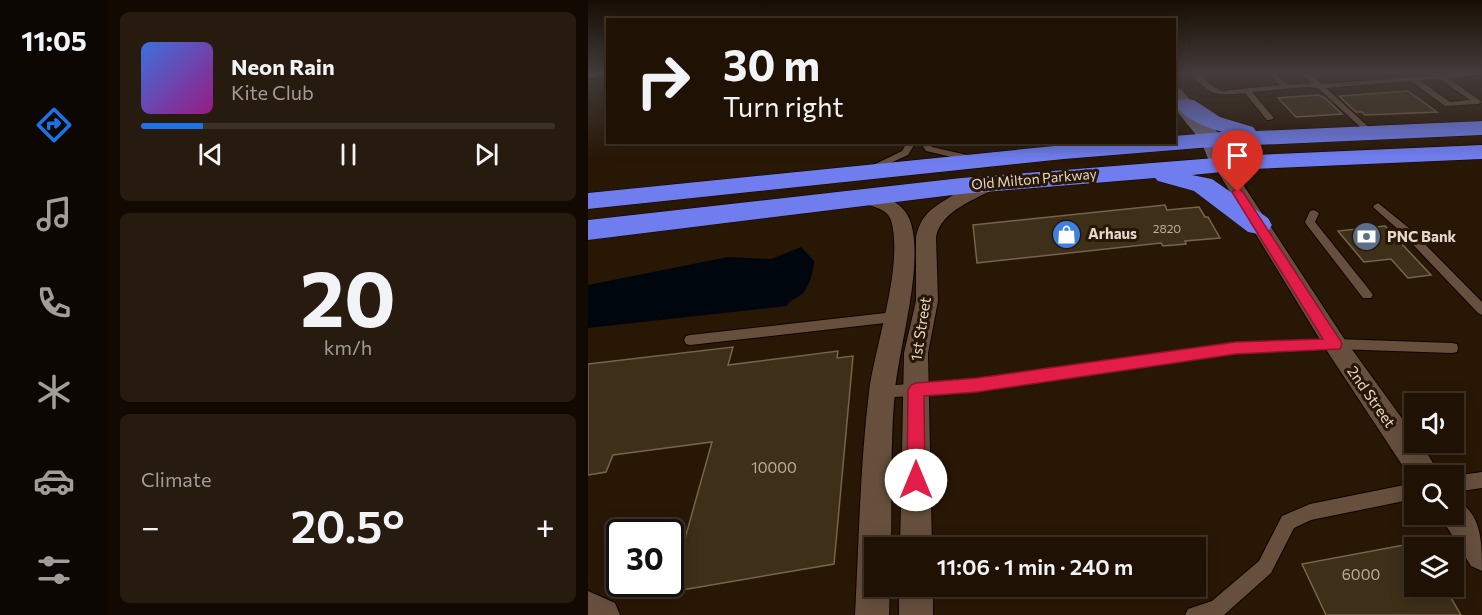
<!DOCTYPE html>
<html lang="en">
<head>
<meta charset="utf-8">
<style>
	:root { --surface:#1f1104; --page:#271a0e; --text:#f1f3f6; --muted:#a19d9a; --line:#3c3126; --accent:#1a73e8 }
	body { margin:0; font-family:Commissioner,sans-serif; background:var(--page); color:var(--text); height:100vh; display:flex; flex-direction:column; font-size:22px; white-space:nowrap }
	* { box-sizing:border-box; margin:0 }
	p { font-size:20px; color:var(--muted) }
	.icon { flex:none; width:33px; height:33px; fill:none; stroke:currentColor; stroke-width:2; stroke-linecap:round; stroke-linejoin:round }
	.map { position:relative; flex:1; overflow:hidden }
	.drawer { display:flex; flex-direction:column; gap:12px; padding:12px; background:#110902; width:480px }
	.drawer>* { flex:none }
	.hud { position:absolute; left:18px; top:18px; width:570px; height:126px; border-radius:0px; box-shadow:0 3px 15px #0003,0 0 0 2px var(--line); background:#1f1104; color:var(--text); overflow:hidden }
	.controls { position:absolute; left:816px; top:393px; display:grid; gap:12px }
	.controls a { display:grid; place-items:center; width:60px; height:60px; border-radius:0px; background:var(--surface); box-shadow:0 3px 15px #0003,0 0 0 2px var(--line); font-size:30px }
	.speed { position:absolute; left:18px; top:519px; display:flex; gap:12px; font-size:30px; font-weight:700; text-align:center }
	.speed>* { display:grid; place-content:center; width:78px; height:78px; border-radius:50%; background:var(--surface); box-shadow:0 3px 15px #0003,0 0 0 2px var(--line); line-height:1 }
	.speed .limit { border:3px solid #111; border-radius:9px; background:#fff; color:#111 }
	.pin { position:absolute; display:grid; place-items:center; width:51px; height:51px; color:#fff; margin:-62px -26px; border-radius:50% 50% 50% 0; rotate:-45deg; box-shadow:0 0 6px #0007 }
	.pin .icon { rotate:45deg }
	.me { position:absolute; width:66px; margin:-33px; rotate:0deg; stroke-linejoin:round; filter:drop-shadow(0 0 4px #0008) }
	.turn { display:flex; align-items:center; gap:21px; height:126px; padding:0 18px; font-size:27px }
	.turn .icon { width:78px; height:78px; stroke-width:2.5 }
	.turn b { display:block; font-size:42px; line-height:51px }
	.big { font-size:45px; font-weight:600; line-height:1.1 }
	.drawer .card { flex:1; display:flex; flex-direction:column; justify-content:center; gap:9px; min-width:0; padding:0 21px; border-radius:9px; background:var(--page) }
	.drawer .dial { align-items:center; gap:0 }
	.dial b { font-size:78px; line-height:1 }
	.song { display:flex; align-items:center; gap:18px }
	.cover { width:72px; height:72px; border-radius:9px; background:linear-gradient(135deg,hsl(220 70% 55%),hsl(310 70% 35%)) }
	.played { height:6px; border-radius:3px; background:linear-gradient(90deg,var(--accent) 15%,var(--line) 15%) }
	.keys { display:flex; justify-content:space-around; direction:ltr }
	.heat { display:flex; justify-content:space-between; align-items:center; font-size:33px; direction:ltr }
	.trip { position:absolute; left:276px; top:537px; width:342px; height:60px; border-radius:0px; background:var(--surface); box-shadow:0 3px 15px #0003,0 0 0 2px var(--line); font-weight:600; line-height:60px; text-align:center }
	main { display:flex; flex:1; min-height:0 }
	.tab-bar { display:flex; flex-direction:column; width:108px; justify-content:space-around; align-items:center; background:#0c0702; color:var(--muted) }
	.tab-bar .icon { width:42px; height:42px }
	.tab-bar .current { color:var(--accent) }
	.tab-bar b { font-size:27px; color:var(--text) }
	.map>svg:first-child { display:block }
</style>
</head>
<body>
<main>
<nav class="tab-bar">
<b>11:05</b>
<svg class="icon current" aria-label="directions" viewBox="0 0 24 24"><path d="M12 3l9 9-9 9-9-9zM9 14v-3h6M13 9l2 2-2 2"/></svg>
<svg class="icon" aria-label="music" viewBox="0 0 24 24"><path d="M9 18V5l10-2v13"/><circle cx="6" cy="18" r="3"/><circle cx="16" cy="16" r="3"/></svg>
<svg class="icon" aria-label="phone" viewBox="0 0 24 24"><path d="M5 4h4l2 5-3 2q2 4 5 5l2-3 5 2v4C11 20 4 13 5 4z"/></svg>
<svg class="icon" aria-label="climate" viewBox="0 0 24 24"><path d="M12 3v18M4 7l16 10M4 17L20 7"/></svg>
<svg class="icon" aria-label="car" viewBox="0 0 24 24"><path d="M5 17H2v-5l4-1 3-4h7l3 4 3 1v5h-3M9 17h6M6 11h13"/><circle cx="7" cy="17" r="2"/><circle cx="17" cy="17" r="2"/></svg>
<svg class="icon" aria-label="filters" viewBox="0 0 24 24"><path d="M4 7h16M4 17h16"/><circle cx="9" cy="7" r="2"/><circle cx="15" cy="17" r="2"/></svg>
</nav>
<section class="drawer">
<div class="card">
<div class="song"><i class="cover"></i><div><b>Neon Rain</b><p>Kite Club</p></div></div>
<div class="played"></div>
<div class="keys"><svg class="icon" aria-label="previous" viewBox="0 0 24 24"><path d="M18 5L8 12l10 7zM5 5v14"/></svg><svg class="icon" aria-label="pause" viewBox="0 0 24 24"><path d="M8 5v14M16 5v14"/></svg><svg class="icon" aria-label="next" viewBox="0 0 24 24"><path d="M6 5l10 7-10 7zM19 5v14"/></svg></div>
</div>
<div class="card dial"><b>20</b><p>km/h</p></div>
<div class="card"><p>Climate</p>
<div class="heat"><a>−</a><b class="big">20.5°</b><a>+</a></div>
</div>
</section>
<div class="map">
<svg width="894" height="615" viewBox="0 0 894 615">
	<rect width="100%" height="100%" fill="#291706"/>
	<path fill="#00060d" d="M213,247L226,261C226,270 221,288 214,294C209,299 202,299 199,306L0,328V285L140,257L183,259Z"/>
	<path fill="#3d2f18" stroke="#75654d" stroke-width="1.5" d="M820,91L849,112L777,115L774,112H768L751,96Z
		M730,95L737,98L754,114L708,117L690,98Z
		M577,205L579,210L611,207L617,217H620L632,238L597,241L598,244L575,246L573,243L389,263L385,225Z
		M797,226L843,275L820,278L803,259L776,262L750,231Z
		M145,347L140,365L250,351L249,358L265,356L246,564L82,592L124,442L25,455L18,472L0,475V364Z
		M816,545L826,550V586H856L873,615H738L714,564Z"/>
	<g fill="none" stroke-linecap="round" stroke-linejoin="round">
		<defs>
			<path id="lane" d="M602,72H610L624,86L634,91L692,85L678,72H686L700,85L724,83L711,72H719L734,84L894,72V75L860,78L894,102L890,104L857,106L823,81L738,88L784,130V134L781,135L730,88L719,87L664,92L686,118L682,120H679L657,93C627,96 622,96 602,72ZM852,79L882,100L862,102L831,80Z
				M319,142H328L320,155L283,172L280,173L275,170L314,151Z
				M332,142H341L344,147L388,157L389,159L385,162L338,151Z
				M790,203L821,228L894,302V315L890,313L813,232L786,208L785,206Z
				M726,210L731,213L727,222L783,292L785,295L783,298H775L718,224L717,222L722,211Z
				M306,312L310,314L312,317L310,320L306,322L102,345L98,344L96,340L98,336L102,335Z
				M747,339L864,343L869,344L870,348L869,352L864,353L747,349L648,353L389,391L294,398L289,396L287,392L289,388L294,386L389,379L648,343Z
				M894,472V488L866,492V476Z
				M826,483V499L723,520L706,528L683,573L636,615H597L600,609L624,601L671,561L694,516L722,504Z"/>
			<path id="street" d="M633,159L639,160L755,337L826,435V442H832L853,476H826V483L739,351L625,164L627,160Z
				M404,178L410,179L413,183L410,187C389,199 353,210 348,237L350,301L340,353L344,548H312L316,353L328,301V237C330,229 332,222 338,215C349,202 387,182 404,178Z
				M275,190C292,195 313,200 321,218C338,258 311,346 307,391C302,443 304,495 303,548H286V586H302L301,615H267C271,541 272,466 281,392C287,345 316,265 303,220C297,204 274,208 266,196L269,192Z
				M866,499C894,512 894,542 894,571L883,566L851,514H866Z
				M311,586H345V615H311Z
				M0,591L27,603L32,615H0Z"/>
			<path id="secondary" d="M586,87L593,89L636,140L645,164L642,169L633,171L624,169L613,141L586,108Z"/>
			<path id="highway" d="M0,72H11L8,76L0,78Z
				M598,99L606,100L632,117L665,127L668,131L894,121V135L624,147L476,159L0,209V193L476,145L586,142V136L634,132C618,127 597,120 587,105L590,100Z
				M894,145V159L665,169L604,175L624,179L680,218L684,225L680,232L670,234L660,232L606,191L570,181L567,178L373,194L0,240V220L373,178L665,155Z"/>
		</defs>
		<use href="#lane" stroke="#110300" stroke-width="2"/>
		<use href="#street" stroke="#110300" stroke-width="2"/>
		<use href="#secondary" stroke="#110300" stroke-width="1"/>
		<use href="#highway" stroke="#110300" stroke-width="1"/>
		<use href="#lane" fill="#664f3d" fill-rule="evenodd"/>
		<use href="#street" fill="#664f3d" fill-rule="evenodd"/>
		<use href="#secondary" fill="#695d72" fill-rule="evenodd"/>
		<use href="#highway" fill="#6f7def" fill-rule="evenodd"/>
	</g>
	<linearGradient id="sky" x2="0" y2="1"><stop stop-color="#170d03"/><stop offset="0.46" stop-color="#433c3b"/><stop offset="1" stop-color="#433c3b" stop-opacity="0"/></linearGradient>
	<rect width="894" height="158" fill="url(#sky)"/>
	<path fill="#e11d48" stroke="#92132f" stroke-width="1.5" d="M650,188L655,192L752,340L754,344L752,349L648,354L389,392L336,396L337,480L334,486L328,489L322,486L319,480L320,390L323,385L328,383L389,378L648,342L735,339L644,192Z"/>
	<defs>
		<symbol id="shop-disc" viewBox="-11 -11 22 22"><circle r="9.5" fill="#3f7fe0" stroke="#291706"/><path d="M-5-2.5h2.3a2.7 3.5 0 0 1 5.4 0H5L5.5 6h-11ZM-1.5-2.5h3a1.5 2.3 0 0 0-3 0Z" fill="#fff"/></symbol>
		<symbol id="bank-disc" viewBox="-11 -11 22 22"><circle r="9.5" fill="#5c6f8a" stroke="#291706"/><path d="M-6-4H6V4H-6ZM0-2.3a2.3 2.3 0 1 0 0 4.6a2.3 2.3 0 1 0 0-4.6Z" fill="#fff"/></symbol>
	</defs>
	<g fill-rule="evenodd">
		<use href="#shop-disc" x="462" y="218" width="33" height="33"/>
		<use href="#bank-disc" x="762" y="220" width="33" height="33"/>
	</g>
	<g text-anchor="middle" stroke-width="6" stroke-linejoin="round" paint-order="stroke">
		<g font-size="12" fill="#baad9f">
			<text x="579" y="233">2820</text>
		</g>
		<g font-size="14" fill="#e4d7cc" stroke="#291706">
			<text transform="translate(446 179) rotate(-5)" y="5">Old Milton Parkway</text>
		</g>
		<g font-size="15" font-weight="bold" fill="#e4d7cc" stroke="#291706" text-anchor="start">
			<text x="500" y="239">Arhaus</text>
			<text x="799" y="242">PNC Bank</text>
		</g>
		<g font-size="15" fill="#e4d7cc" stroke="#291706">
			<text transform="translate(333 329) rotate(-81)" y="5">1st Street</text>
			<text transform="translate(783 397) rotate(55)" y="5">2nd Street</text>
		</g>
		<g font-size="15" fill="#baad9f">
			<text x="186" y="473">10000</text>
			<text x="773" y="580">6000</text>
		</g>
	</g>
</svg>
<div class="controls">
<a><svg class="icon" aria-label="sound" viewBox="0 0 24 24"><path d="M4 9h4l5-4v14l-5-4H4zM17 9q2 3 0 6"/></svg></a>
<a><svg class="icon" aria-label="search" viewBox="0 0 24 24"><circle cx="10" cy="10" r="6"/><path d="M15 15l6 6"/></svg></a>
<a><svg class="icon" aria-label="layers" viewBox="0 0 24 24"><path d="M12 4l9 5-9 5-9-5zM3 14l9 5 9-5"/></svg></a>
</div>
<div class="speed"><div class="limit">30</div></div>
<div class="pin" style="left:650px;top:192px;background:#d93025"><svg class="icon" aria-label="arrive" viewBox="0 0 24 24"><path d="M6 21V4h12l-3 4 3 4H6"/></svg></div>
<svg class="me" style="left:328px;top:480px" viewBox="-20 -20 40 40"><circle r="19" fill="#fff"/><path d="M0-13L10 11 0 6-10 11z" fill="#e11d48"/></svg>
<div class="trip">11:06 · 1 min · 240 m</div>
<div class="hud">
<div class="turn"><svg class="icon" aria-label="right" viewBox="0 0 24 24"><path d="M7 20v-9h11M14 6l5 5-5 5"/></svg><div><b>30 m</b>Turn right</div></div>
</div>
</div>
</main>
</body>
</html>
